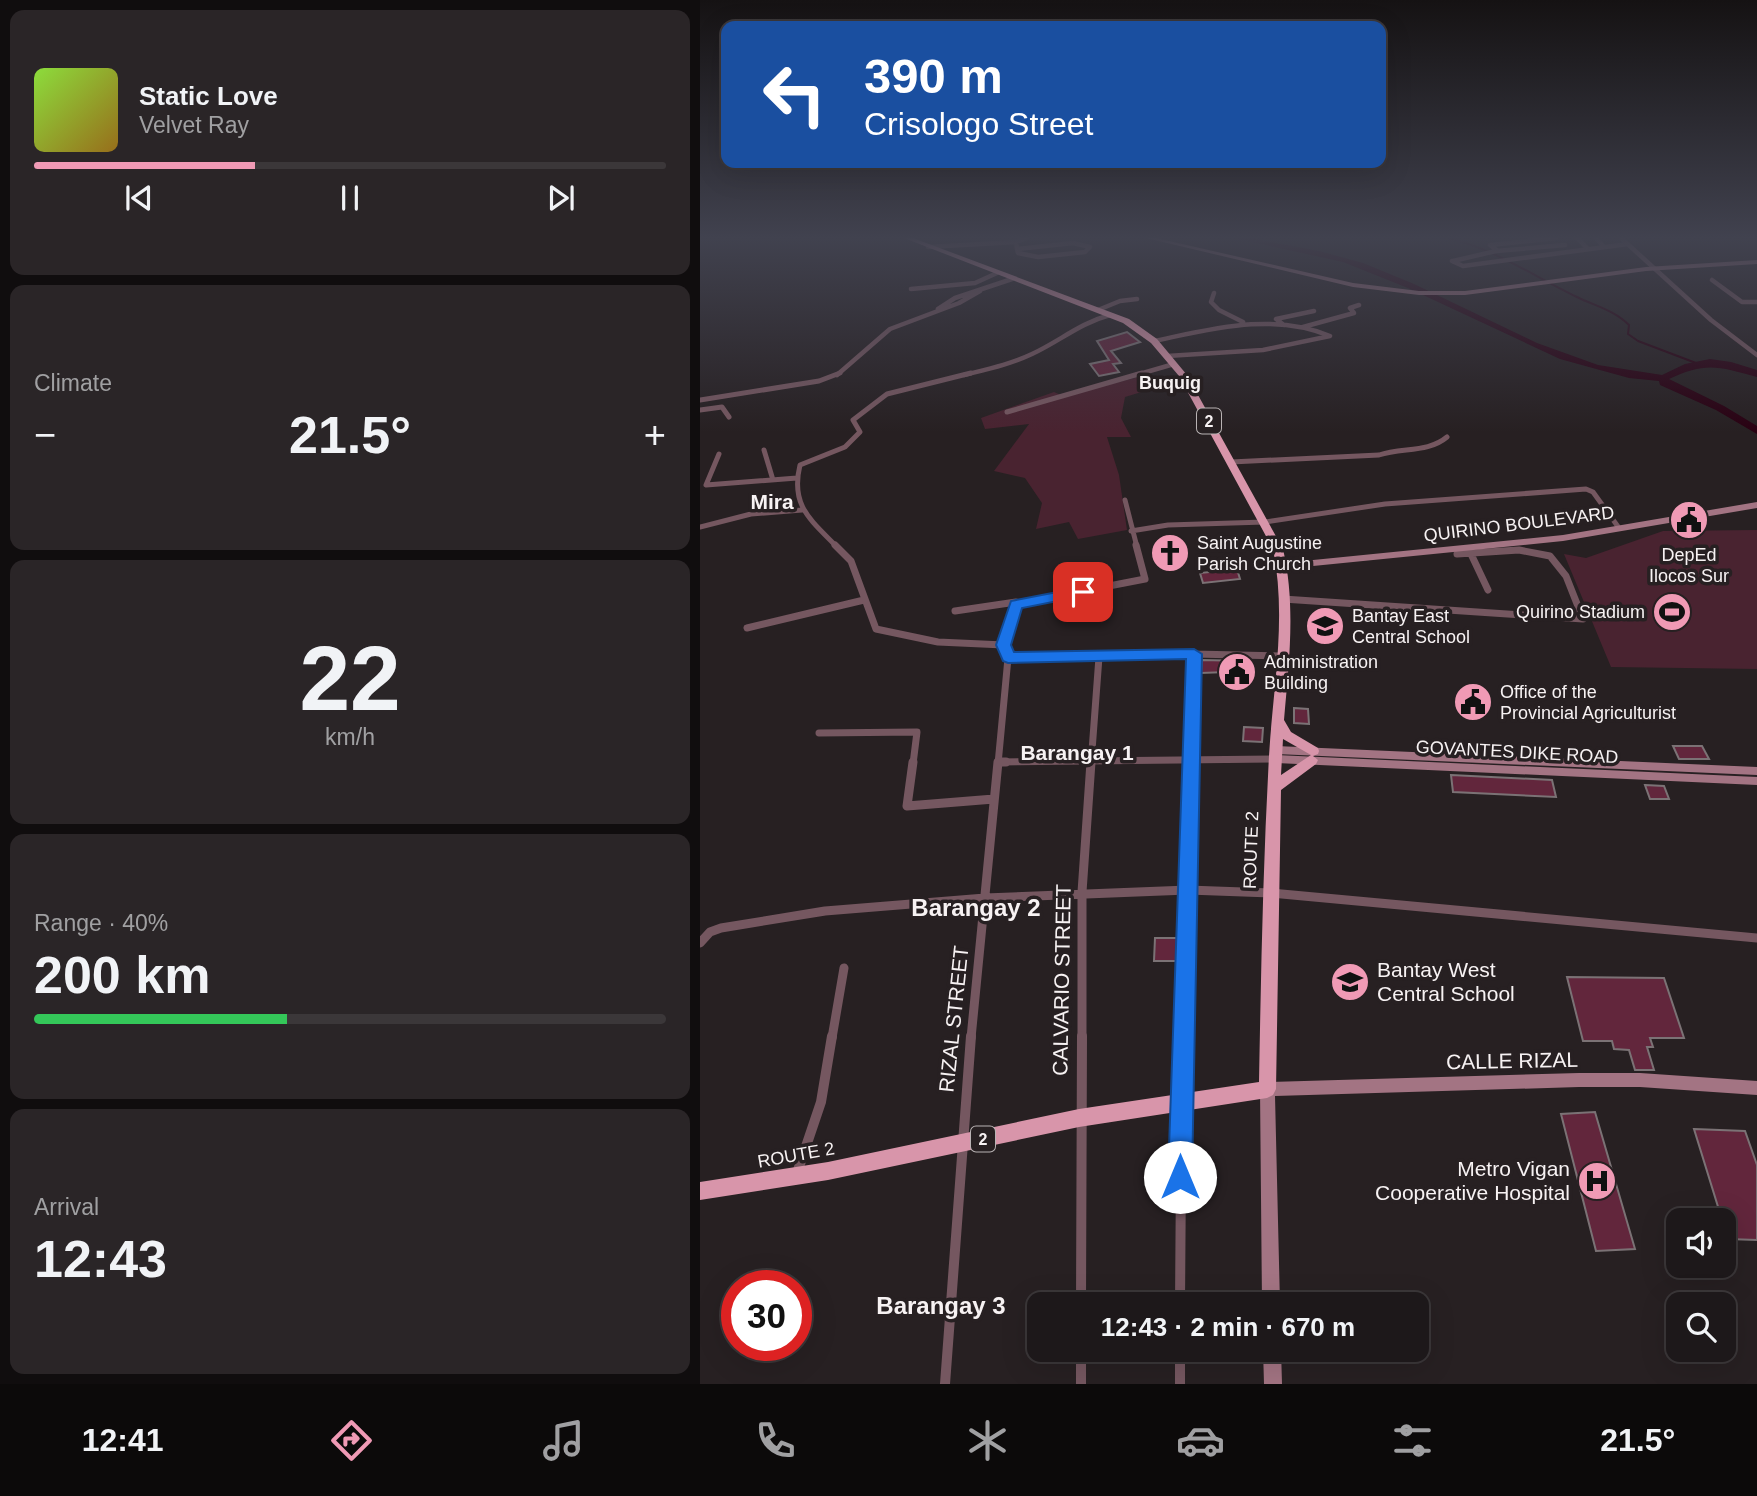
<!DOCTYPE html>
<html lang="en">
<head>
<meta charset="utf-8">
<style>
	:root { --surface:#1d181a; --page:#2a2527; --text:#f1f3f6; --muted:#a0a0a2; --line:#3b3739; --accent:#f09ab5 }
	body { margin:0; font-family:Helvetica,sans-serif; background:var(--page); color:var(--text); height:100vh; display:flex; flex-direction:column; font-size:26px; white-space:nowrap }
	* { box-sizing:border-box; margin:0 }
	p { font-size:23px; color:var(--muted) }
	.icon { flex:none; width:38px; height:38px; fill:none; stroke:currentColor; stroke-width:2; stroke-linecap:round; stroke-linejoin:round }
	.map { position:relative; flex:1; overflow:hidden }
	.drawer { display:flex; flex-direction:column; gap:10px; padding:10px; background:#100d0e; width:700px }
	.drawer>* { flex:none }
	.hud { position:absolute; left:21px; top:21px; width:665px; height:147px; border-radius:14px; box-shadow:0 7px 28px #0002,0 0 0 2px var(--line); background:#1a4fa0; color:#fff; overflow:hidden }
	.controls { position:absolute; left:966px; top:1208px; display:grid; gap:14px }
	.controls a { display:grid; place-items:center; width:70px; height:70px; border-radius:14px; background:var(--surface); box-shadow:0 7px 28px #0002,0 0 0 2px var(--line); font-size:35px }
	.speed { position:absolute; left:21px; top:1270px; display:flex; gap:14px; font-size:35px; font-weight:700; text-align:center }
	.speed>* { display:grid; place-content:center; width:91px; height:91px; border-radius:50%; background:var(--surface); box-shadow:0 7px 28px #0002,0 0 0 2px var(--line); line-height:1 }
	.speed .limit { border:10px solid #d22; background:#fff; color:#111 }
	.pin { position:absolute; display:grid; place-items:center; width:60px; height:60px; color:#fff; margin:-30px; border-radius:14px; box-shadow:0 4px 10px #0006 }
	.me { position:absolute; width:77px; margin:-38px; rotate:0deg; stroke-linejoin:round; filter:drop-shadow(0 0 5px #0008) }
	.turn { display:flex; align-items:center; gap:24px; height:147px; padding:0 28px; font-size:32px }
	.turn .icon { width:91px; height:91px; stroke-width:2.5 }
	.turn b { display:block; font-size:49px; line-height:60px }
	.big { font-size:52px; font-weight:700; line-height:1.1 }
	.drawer .card { flex:1; display:flex; flex-direction:column; justify-content:center; gap:10px; min-width:0; padding:0 24px; border-radius:14px; background:var(--page) }
	.drawer .dial { align-items:center; gap:0 }
	.dial b { font-size:91px; line-height:1 }
	.song { display:flex; align-items:center; gap:21px }
	.cover { width:84px; height:84px; border-radius:10px; background:linear-gradient(135deg,hsl(90 70% 55%),hsl(40 70% 35%)) }
	.played { height:7px; border-radius:4px; background:linear-gradient(90deg,var(--accent) 35%,var(--line) 35%) }
	.keys { display:flex; justify-content:space-around; direction:ltr }
	.heat { display:flex; justify-content:space-between; align-items:center; font-size:38px; direction:ltr }
	.charge { height:10px; border-radius:5px; background:linear-gradient(90deg,#34c759 40%,var(--line) 0) }
	.trip { position:absolute; left:327px; top:1292px; width:402px; height:70px; border-radius:14px; background:var(--surface); box-shadow:0 7px 28px #0002,0 0 0 2px var(--line); font-weight:700; line-height:70px; text-align:center }
	.tab-bar { display:flex; height:112px; justify-content:space-around; align-items:center; background:#0c0a0a; color:var(--muted) }
	.tab-bar .icon { width:49px; height:49px }
	.tab-bar .selected { color:var(--accent) }
	.tab-bar b { font-size:32px; color:var(--text) }
	main { display:flex; flex:1; min-height:0 }
	.map>svg:first-child { display:block }
</style>
</head>
<body>
<main>
<section class="drawer">
<div class="card">
<div class="song"><i class="cover"></i><div><b>Static Love</b><p>Velvet Ray</p></div></div>
<div class="played"></div>
<div class="keys"><svg class="icon" aria-label="previous" viewBox="0 0 24 24"><path d="M18 5L8 12l10 7zM5 5v14"/></svg><svg class="icon" aria-label="pause" viewBox="0 0 24 24"><path d="M8 5v14M16 5v14"/></svg><svg class="icon" aria-label="next" viewBox="0 0 24 24"><path d="M6 5l10 7-10 7zM19 5v14"/></svg></div>
</div>
<div class="card"><p>Climate</p>
<div class="heat"><a>−</a><b class="big">21.5°</b><a>+</a></div>
</div>
<div class="card dial"><b>22</b><p>km/h</p></div>
<div class="card"><p>Range · 40%</p><b class="big">200 km</b><div class="charge"></div></div>
<div class="card"><p>Arrival</p><b class="big">12:43</b></div>
</section>
<div class="map">
<svg width="1057" height="1384" viewBox="0 0 1057 1384">
	<rect width="100%" height="100%" fill="#272022"/>
	<path fill="#492330" d="M447,375L458,387L425,397L421,418L431,437H407L419,475L427,530L378,539L369,522L336,529L342,503L325,478L294,471L329,424L285,429L281,418L354,392L363,396Z
		M1057,530V669L911,667L864,554L886,558L963,531Z"/>
	<g fill="none" stroke-linecap="round" stroke-linejoin="round">
		<path stroke="#290112" stroke-width="2" d="M748,238C795,249 833,276 877,297C895,306 914,310 929,325L928,334L938,341L996,363"/>
		<path fill="#290112" fill-rule="evenodd" d="M534,238H549L619,251L663,263L714,284L837,343L898,365L962,375L985,364L1010,359L1031,362L1057,370V377C1020,367 1006,361 969,379L1024,406L1057,426V434L1016,410L960,385L959,381L929,378L860,359L708,288L643,262Z"/>
	</g>
	<path fill="#62263c" stroke="#7b7275" stroke-width="2" d="M427,332L440,342L411,351L421,363L413,364L419,372L399,376L390,364L409,360L397,341Z
		M537,569L540,579L503,583L500,573Z
		M502,660L546,661L549,681L528,682L527,672L501,673Z
		M594,708L608,709L609,724L594,723Z
		M544,727L563,728L562,742L543,741Z
		M973,746H1002L1009,759H979Z
		M751,775L852,780L856,797L753,792Z
		M945,785L964,786L969,799H950Z
		M455,938H477V961H454Z
		M867,977L964,978L984,1038H950L953,1047H947L954,1070H935L929,1050L914,1049L912,1041H883Z
		M895,1112L935,1249L896,1251L861,1114Z
		M994,1129L1045,1131L1057,1165V1240L1028,1239Z"/>
	<g fill="none" stroke-linecap="round" stroke-linejoin="round">
		<path stroke="#755760" stroke-width="4.5" d="M877,238L887,248
			M896,238L904,247
			M921,238L1011,320L1057,355
			M316,242L317,249
			M373,243L390,247L385,252L338,257L318,253L317,249Z
			M228,247L316,242L327,238
			M798,251L790,245L856,238
			M752,261L763,266L928,244
			M753,261L796,251L865,245
			M1012,280L1042,302H1057
			M211,289L275,283L297,273
			M514,293L511,302L519,310L543,322
			M238,309L255,298L312,279
			M398,310L420,301L437,299
			M584,325L576,319L614,311
			M603,327L654,313L650,308L659,305
			M454,341C512,329 573,312 630,336L563,350L467,356
			M137,375L190,329L259,303L280,291
			M264,375C288,369 311,364 332,354C360,341 380,323 410,315
			M436,375L474,364"/>
		<path stroke="#755760" stroke-width="5" d="M0,400L119,381L140,373
			M0,410L22,407L29,417
			M307,412L442,373
			M64,450L73,480
			M19,454L6,485L97,478
			M531,462L679,455C702,447 728,453 747,437
			M425,500L437,547
			M0,527L51,514L102,510
			M431,531L468,525L565,522L685,504L886,489L893,492L919,528
			M137,547C111,520 90,506 100,465L145,447L160,432L153,420L187,394L271,373"/>
		<path stroke="#755760" stroke-width="7" d="M135,545L151,561L176,629L238,642L304,645L308,658L494,654L581,656
			M771,554L788,590
			M583,599L883,619L866,576L850,556L819,550L757,554
			M316,604L445,579L436,545
			M255,611L316,602L304,645
			M47,628L164,600
			M119,733L217,732L213,764
			M298,762L576,759
			M298,764L308,658
			M391,764L399,657
			M491,764L494,654"/>
		<path stroke="#755760" stroke-width="9" d="M213,762L207,806L294,799
			M298,762H306
			M0,943L10,932L21,928L125,911L285,898L488,890L571,893L1057,938
			M132,1038L144,968
			M271,1038L298,762
			M382,1038V892L391,762
			M482,1038L491,762"/>
		<path stroke="#755760" stroke-width="10" d="M97,1173L121,1102L132,1036
			M381,1304L382,1036
			M480,1304L482,1036
			M381,1349V1384
			M480,1349V1384
			M245,1384L271,1036"/>
		<path fill="#a37483" fill-rule="evenodd" d="M446,238H456L653,283L719,291H765L946,267L1057,260V264L946,271L765,295H719L653,287Z
			M1057,502V508L863,541L583,569L578,566L583,563L863,535Z
			M576,746L1057,767V775L576,754L572,753L570,750L572,747Z
			M576,755L1057,777V785L576,763L572,762L570,759L572,756Z
			M879,1073H940L1057,1081V1095L940,1087H879L575,1096L580,1304H562L560,1089L562,1084L567,1082Z
			M563,1349H581L582,1384H564Z"/>
		<path fill="#d895aa" fill-rule="evenodd" d="M204,238H213L429,319L457,339L487,375L583,549C596,605 589,663 584,720L591,732L618,748L619,751L618,754L613,756L618,760L616,764L581,790L576,1089L573,1095L567,1098L379,1127L128,1180L0,1200V1182L128,1162L379,1109L559,1082C561,973 563,865 569,756C573,687 587,618 573,549L479,376L451,343L423,323ZM583,739L611,755L581,775Z"/>
	</g>
	<linearGradient id="sky" x2="0" y2="1"><stop stop-color="#151213"/><stop offset="0.55" stop-color="#41424f"/><stop offset="1" stop-color="#41424f" stop-opacity="0"/></linearGradient>
	<rect width="1057" height="432" fill="url(#sky)"/>
	<path fill="#1a73e8" stroke="#114b97" stroke-width="2" d="M383,587L388,589V595L322,608L311,645L314,652L494,649L502,654L492,1177L489,1185L480,1189L472,1185L468,1177L486,659L308,663L303,661L296,645L311,601Z"/>
	<defs>
		<symbol id="civic-disc" viewBox="-11 -11 22 22"><circle r="9.5" fill="#f09ab5" stroke="#272022"/><path d="M-.6-6.5H3V-4.5H.6V-3L4-1V1h2V6H-6V1h2V-1L-.6-3ZM-1.2 2.5V6h2.4V2.5Z" fill="#111"/></symbol>
		<symbol id="church-disc" viewBox="-11 -11 22 22"><circle r="9.5" fill="#f09ab5" stroke="#272022"/><path d="M-1.2-6h2.4v3.5h3.3v2.4h-3.3V6h-2.4V-.1h-3.3v-2.4h3.3Z" fill="#111"/></symbol>
		<symbol id="stadium-disc" viewBox="-11 -11 22 22"><circle r="9.5" fill="#f09ab5" stroke="#272022"/><path d="M0-5a6.5 5 0 1 0 0 10a6.5 5 0 1 0 0-10ZM-3.5-1.8h7v3.6h-7Z" fill="#111"/></symbol>
		<symbol id="school-disc" viewBox="-11 -11 22 22"><circle r="9.5" fill="#f09ab5" stroke="#272022"/><path d="M0-5L7-2L0 1L-7-2ZM-4 1L0 2.5L4 1V4Q0 6-4 4Z" fill="#111"/></symbol>
		<symbol id="hospital-disc" viewBox="-11 -11 22 22"><circle r="9.5" fill="#f09ab5" stroke="#272022"/><path d="M-5-5h3v3.5h4V-5h3V5h-3V1.5h-4V5h-3Z" fill="#111"/></symbol>
	</defs>
	<g fill-rule="evenodd">
		<use href="#civic-disc" x="967" y="498" width="44" height="44"/>
		<use href="#church-disc" x="448" y="531" width="44" height="44"/>
		<use href="#stadium-disc" x="950" y="590" width="44" height="44"/>
		<use href="#school-disc" x="603" y="604" width="44" height="44"/>
		<use href="#civic-disc" x="515" y="650" width="44" height="44"/>
		<use href="#civic-disc" x="751" y="680" width="44" height="44"/>
		<use href="#school-disc" x="628" y="960" width="44" height="44"/>
		<use href="#hospital-disc" x="875" y="1159" width="44" height="44"/>
	</g>
	<g text-anchor="middle" stroke-width="7" stroke-linejoin="round" paint-order="stroke">
		<g fill="#272022" stroke="#b9b3b4" stroke-width="2">
			<rect x="497" y="408.5" width="24" height="25" rx="5"/>
			<rect x="271" y="1126.5" width="24" height="25" rx="5"/>
		</g>
		<g font-size="16" font-weight="bold" fill="#f7f2f3">
			<text x="509" y="427">2</text>
			<text x="283" y="1145">2</text>
		</g>
		<g font-size="18" font-weight="bold" fill="#f7f2f3" stroke="#272022">
			<text x="470" y="389">Buquig</text>
		</g>
		<g font-size="18" fill="#f7f2f3" stroke="#272022">
			<text transform="translate(819 524) rotate(-7)" y="6">QUIRINO BOULEVARD</text>
			<text transform="translate(817 752) rotate(3)" y="6">GOVANTES DIKE ROAD</text>
			<text transform="translate(551 850) rotate(-88)" y="6">ROUTE 2</text>
			<text transform="translate(96 1155) rotate(-10)" y="6">ROUTE 2</text>
		</g>
		<g font-size="18" fill="#f7f2f3" stroke="#272022" text-anchor="start">
			<text x="497" y="549">Saint Augustine<tspan x="497" dy="21">Parish Church</tspan></text>
			<text x="989" y="561" text-anchor="middle">DepEd<tspan x="989" dy="21">Ilocos Sur</tspan></text>
			<text x="945" y="618" text-anchor="end">Quirino Stadium</text>
			<text x="652" y="622">Bantay East<tspan x="652" dy="21">Central School</tspan></text>
			<text x="564" y="668">Administration<tspan x="564" dy="21">Building</tspan></text>
			<text x="800" y="698">Office of the<tspan x="800" dy="21">Provincial Agriculturist</tspan></text>
		</g>
		<g font-size="21" font-weight="bold" fill="#f7f2f3" stroke="#272022">
			<text x="72" y="509">Mira</text>
			<text x="377" y="760">Barangay 1</text>
		</g>
		<g font-size="21" fill="#f7f2f3" stroke="#272022" text-anchor="start">
			<text x="677" y="977">Bantay West<tspan x="677" dy="24">Central School</tspan></text>
			<text x="870" y="1176" text-anchor="end">Metro Vigan<tspan x="870" dy="24">Cooperative Hospital</tspan></text>
		</g>
		<g font-size="21" fill="#f7f2f3" stroke="#272022">
			<text transform="translate(362 980) rotate(-89)" y="7">CALVARIO STREET</text>
			<text transform="translate(254 1019) rotate(-84)" y="7">RIZAL STREET</text>
			<text transform="translate(812 1061) rotate(-1)" y="7">CALLE RIZAL</text>
		</g>
		<g font-size="24" font-weight="bold" fill="#f7f2f3" stroke="#272022">
			<text x="276" y="916">Barangay 2</text>
			<text x="241" y="1314">Barangay 3</text>
		</g>
	</g>
</svg>
<div class="controls">
<a><svg class="icon" aria-label="sound" viewBox="0 0 24 24"><path d="M4 9h4l5-4v14l-5-4H4zM17 9q2 3 0 6"/></svg></a>
<a><svg class="icon" aria-label="search" viewBox="0 0 24 24"><circle cx="10" cy="10" r="6"/><path d="M15 15l6 6"/></svg></a>
</div>
<div class="speed"><div class="limit">30</div></div>
<div class="pin" style="left:383px;top:592px;background:#d93025"><svg class="icon" aria-label="arrive" viewBox="0 0 24 24"><path d="M6 21V4h12l-3 4 3 4H6"/></svg></div>
<svg class="me" style="left:480px;top:1177px" viewBox="-20 -20 40 40"><circle r="19" fill="#fff"/><path d="M0-13L10 11 0 6-10 11z" fill="#1a73e8"/></svg>
<div class="trip">12:43 · 2 min · 670 m</div>
<div class="hud">
<div class="turn"><svg class="icon" aria-label="left" viewBox="0 0 24 24"><path d="M17 20v-9H6M10 6l-5 5 5 5"/></svg><div><b>390 m</b>Crisologo Street</div></div>
</div>
</div>
</main>
<nav class="tab-bar">
<b>12:41</b>
<svg class="icon selected" aria-label="directions" viewBox="0 0 24 24"><path d="M12 3l9 9-9 9-9-9zM9 14v-3h6M13 9l2 2-2 2"/></svg>
<svg class="icon" aria-label="music" viewBox="0 0 24 24"><path d="M9 18V5l10-2v13"/><circle cx="6" cy="18" r="3"/><circle cx="16" cy="16" r="3"/></svg>
<svg class="icon" aria-label="phone" viewBox="0 0 24 24"><path d="M5 4h4l2 5-3 2q2 4 5 5l2-3 5 2v4C11 20 4 13 5 4z"/></svg>
<svg class="icon" aria-label="climate" viewBox="0 0 24 24"><path d="M12 3v18M4 7l16 10M4 17L20 7"/></svg>
<svg class="icon" aria-label="car" viewBox="0 0 24 24"><path d="M5 17H2v-5l4-1 3-4h7l3 4 3 1v5h-3M9 17h6M6 11h13"/><circle cx="7" cy="17" r="2"/><circle cx="17" cy="17" r="2"/></svg>
<svg class="icon" aria-label="filters" viewBox="0 0 24 24"><path d="M4 7h16M4 17h16"/><circle cx="9" cy="7" r="2"/><circle cx="15" cy="17" r="2"/></svg>
<b>21.5°</b>
</nav>
</body>
</html>
